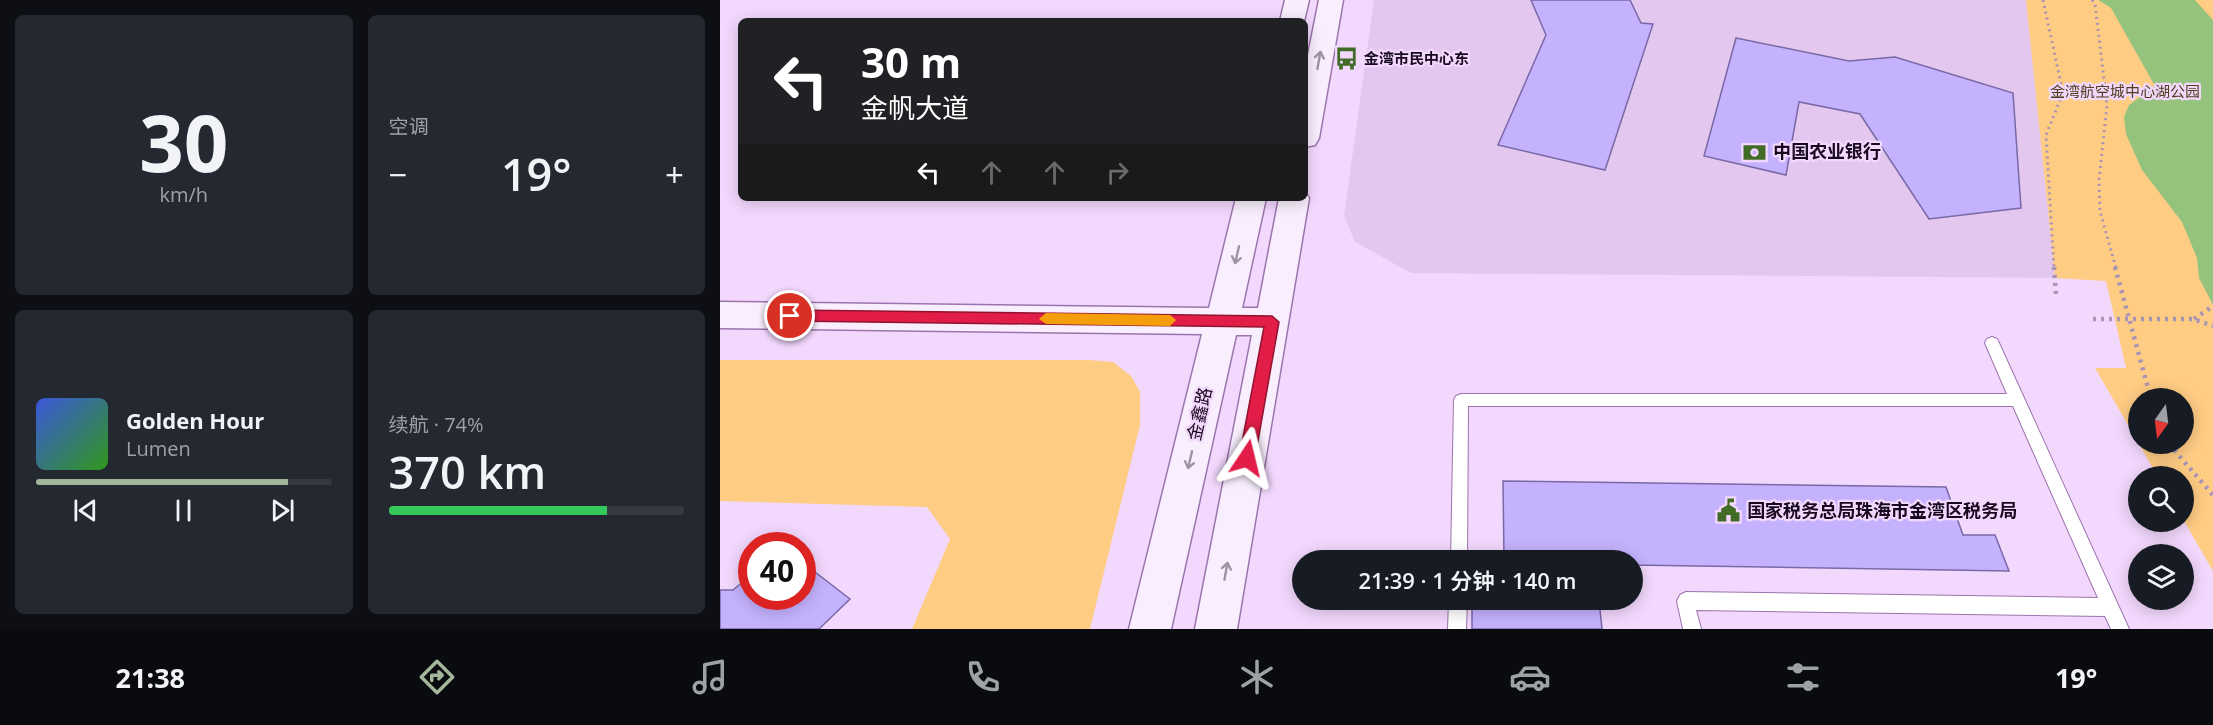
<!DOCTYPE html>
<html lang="zh">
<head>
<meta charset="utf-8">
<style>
	:root { --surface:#171b24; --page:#242831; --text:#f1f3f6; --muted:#9ea1a6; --line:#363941; --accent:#a2b699 }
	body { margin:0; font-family:"Open Sans","Noto Sans SC",sans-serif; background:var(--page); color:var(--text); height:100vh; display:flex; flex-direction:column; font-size:22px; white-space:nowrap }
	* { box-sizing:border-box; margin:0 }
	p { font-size:20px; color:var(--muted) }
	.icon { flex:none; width:33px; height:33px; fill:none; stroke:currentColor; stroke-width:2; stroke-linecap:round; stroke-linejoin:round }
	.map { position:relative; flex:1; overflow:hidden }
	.sheet { display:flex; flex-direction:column; gap:15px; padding:15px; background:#0d0f14; width:720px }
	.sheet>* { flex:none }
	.guide { position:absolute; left:18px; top:18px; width:570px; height:183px; border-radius:9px; box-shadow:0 3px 15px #0003; background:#202124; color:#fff; overflow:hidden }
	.needle { width:39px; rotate:194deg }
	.tools { position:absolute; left:1408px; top:388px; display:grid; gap:12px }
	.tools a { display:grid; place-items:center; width:66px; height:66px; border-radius:50%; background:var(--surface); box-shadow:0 3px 15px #0003; font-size:30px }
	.speed { position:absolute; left:18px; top:532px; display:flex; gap:12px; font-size:30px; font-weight:700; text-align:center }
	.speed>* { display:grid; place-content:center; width:78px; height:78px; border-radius:50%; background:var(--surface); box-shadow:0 3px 15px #0003; line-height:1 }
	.speed .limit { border:9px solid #d22; background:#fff; color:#111 }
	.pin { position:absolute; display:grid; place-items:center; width:51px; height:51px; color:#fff; margin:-26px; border:3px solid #fff; border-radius:50%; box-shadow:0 2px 6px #0007 }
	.me { position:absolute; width:66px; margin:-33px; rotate:10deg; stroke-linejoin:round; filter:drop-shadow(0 0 4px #0008) }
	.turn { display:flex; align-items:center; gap:21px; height:126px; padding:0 24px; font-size:27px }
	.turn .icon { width:78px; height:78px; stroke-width:2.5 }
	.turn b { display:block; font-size:42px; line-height:51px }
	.lanes { display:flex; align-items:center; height:57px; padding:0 24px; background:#0003; justify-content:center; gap:30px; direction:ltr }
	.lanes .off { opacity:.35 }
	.big { font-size:45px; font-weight:600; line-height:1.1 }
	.sheet .tile { flex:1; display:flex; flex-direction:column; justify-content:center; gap:9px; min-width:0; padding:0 21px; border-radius:9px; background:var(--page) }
	.sheet .dial { align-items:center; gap:0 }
	.dial b { font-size:78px; line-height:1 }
	.song { display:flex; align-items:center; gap:18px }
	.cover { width:72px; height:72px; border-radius:9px; background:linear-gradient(135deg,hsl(230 70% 55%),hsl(110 70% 35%)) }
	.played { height:6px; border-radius:3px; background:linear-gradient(90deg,var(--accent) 85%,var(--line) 85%) }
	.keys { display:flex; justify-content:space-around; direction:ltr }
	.heat { display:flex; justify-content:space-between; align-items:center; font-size:33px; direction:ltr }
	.charge { height:9px; border-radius:4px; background:linear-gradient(90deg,#34c759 74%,var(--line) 0) }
	.sheet .tiles { flex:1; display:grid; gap:15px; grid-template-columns:repeat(2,1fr) }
	.trip { position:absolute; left:572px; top:550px; width:351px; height:60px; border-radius:30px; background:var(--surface); box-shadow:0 3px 15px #0003; font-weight:600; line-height:60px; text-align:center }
	.dock { display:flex; height:96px; justify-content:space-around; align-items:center; background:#090b0e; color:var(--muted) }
	.dock .icon { width:42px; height:42px }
	.dock .active { color:var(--accent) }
	.dock b { font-size:27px; color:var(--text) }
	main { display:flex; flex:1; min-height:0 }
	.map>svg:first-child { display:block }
</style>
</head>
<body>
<main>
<section class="sheet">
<div class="tiles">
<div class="tile dial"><b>30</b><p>km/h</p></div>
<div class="tile"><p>空调</p>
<div class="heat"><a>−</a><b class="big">19°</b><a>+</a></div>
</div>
<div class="tile">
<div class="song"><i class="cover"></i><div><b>Golden Hour</b><p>Lumen</p></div></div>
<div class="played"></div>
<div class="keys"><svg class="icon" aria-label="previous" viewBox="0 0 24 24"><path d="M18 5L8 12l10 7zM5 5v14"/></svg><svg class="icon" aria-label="pause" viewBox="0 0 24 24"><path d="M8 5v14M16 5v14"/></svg><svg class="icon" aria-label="next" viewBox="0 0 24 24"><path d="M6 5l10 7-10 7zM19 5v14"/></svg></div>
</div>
<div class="tile"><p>续航 · 74%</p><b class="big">370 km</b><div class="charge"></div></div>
</div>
</section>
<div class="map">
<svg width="1493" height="629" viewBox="0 0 1493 629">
	<rect width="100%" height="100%" fill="#f2d8fd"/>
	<path fill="#e3c7ef" d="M654,0H1306L1335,278L691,273L635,242L624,216Z"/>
	<path fill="#ffcc84" d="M1306,0H1493V571L1464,521V477H1438L1419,444H1464V399H1419V444L1375,368H1406L1386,281L1335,278Z
		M0,360H369L393,362L411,376L420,392V425L370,629H192L230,539L207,507L0,501Z"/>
	<path fill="#95c37d" d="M1378,0H1475L1493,20V305L1479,278L1477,258L1462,222L1422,170L1406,134L1404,117L1409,105L1435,86L1391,8Z"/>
	<path fill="#c5b2fe" stroke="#7969a6" stroke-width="1.5" d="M811,0H910L921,23L933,24L885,170L778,145L826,35Z
		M1016,38L1129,61L1175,57L1293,93L1301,208L1209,219L1140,114L1079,102L1066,175L984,156Z
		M783,481L1226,487L1243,535H1275L1289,571L912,565V561H784Z
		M82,562L130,599L99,629H0V590H13L32,574V597H82Z
		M752,600H879L882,629H752Z"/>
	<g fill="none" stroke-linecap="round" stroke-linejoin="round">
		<defs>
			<path id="lane" d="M1272,337L1277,339L1279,343L1409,629H1391L1385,616L976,610L981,629H963L957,601L960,595L966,592L1378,598L1293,406H748L747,561H731L734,400L736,396L741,394H1287L1265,343L1267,339Z
				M729,600H747L746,629H728Z"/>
			<path id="secondary" d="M565,0H589L584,21H560Z
				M599,0H623L599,138L595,145L585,147V70Z
				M585,192L589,198L517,629H475L532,335H516L451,629H409L482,334L0,328V302L489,308L516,198H546L522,308H538L559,198H585Z"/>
		</defs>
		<use href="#lane" stroke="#9c74ad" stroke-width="2"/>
		<use href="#secondary" stroke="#9c74ad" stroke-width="3"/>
		<path stroke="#aa94b3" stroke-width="3" stroke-dasharray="2 4" stroke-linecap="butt" d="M1323,0L1343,93L1326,135L1334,268
			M1372,0L1375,4L1387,105L1379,180L1380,211L1396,268"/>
		<path stroke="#aa94b3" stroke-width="4.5" stroke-dasharray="3 5" stroke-linecap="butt" d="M1334,267L1336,295
			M1395,267L1431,399
			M1373,319H1473L1493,326
			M1474,319L1493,306
			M1449,444L1493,495"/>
		<use href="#lane" fill="#fff" fill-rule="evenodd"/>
		<use href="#secondary" fill="#f9eefe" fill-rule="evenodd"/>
	</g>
	<defs><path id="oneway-shaft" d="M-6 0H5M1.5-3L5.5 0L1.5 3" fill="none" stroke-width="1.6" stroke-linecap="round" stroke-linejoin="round" transform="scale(1.5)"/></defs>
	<g stroke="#9f92a4">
		<use href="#oneway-shaft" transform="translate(599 60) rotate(-80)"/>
		<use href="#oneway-shaft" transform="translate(517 255) rotate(103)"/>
		<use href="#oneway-shaft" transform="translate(470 460) rotate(103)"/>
		<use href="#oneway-shaft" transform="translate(506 571) rotate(-80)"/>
	</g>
	<path fill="#e11d48" stroke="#92132f" stroke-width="1.5" d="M70,310L552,316L559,322L535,458L532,463L527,465L521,463L519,458L544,327L70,321L64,316Z"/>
	<path fill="#f59e0b" d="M326,313L450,315L456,320L450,326L326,324L319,319Z"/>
	<defs>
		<symbol id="bus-bare" viewBox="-9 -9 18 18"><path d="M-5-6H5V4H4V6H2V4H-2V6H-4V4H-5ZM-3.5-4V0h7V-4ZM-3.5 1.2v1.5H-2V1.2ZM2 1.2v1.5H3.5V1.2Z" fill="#426b28" stroke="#f2d8fd" stroke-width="2.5" paint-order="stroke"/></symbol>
		<symbol id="bank-bare" viewBox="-9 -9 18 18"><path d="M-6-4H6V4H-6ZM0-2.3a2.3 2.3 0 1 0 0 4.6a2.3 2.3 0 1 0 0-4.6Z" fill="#426b28" stroke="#f2d8fd" stroke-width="2.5" paint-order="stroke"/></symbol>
		<symbol id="civic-bare" viewBox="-9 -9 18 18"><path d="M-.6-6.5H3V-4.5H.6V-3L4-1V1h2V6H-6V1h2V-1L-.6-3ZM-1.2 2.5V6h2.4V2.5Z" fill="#426b28" stroke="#f2d8fd" stroke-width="2.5" paint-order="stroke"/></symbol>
	</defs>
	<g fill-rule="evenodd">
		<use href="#bus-bare" x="610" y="42" width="33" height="33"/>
		<use href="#bank-bare" x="1018" y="136" width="33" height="33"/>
		<use href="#civic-bare" x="992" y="494" width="33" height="33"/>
	</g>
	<g text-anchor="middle" stroke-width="4.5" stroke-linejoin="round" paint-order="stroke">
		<g font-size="15" font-weight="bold" fill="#18091e" stroke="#f2d8fd" text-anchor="start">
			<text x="644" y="64">金湾市民中心东</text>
		</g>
		<g font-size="15" fill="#523d1d" stroke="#f2d8fd">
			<text x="1405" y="97">金湾航空城中心湖公园</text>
		</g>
		<g font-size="18" font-weight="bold" fill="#18091e" stroke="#f2d8fd" text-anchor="start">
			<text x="1053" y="158">中国农业银行</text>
			<text x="1027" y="517">国家税务总局珠海市金湾区税务局</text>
		</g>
		<g font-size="18" fill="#18091e" stroke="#f2d8fd">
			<text transform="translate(480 414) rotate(-77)" y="6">金鑫路</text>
		</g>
	</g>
</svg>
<div class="tools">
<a><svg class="needle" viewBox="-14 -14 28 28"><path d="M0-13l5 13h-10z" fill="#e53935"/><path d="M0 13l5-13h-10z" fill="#9ea1a6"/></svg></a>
<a><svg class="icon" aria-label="search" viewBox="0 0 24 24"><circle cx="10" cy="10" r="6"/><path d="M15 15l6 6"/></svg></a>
<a><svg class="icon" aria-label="layers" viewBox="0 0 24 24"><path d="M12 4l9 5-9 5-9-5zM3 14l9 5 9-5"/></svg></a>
</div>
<div class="speed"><div class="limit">40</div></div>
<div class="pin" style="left:70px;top:316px;background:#d93025"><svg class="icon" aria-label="arrive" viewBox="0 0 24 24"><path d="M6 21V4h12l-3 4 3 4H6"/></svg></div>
<svg class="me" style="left:527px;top:458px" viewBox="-20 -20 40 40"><path d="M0-17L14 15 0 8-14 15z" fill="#e11d48" stroke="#fff" stroke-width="4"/></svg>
<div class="trip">21:39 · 1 分钟 · 140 m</div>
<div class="guide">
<div class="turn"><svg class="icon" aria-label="left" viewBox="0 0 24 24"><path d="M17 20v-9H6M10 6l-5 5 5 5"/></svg><div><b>30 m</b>金帆大道</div></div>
<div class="lanes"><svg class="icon" aria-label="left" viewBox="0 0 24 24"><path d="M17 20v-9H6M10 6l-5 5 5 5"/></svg><svg class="icon off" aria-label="ahead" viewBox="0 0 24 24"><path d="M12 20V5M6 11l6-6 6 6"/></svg><svg class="icon off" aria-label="ahead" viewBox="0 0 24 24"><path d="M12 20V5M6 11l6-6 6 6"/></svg><svg class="icon off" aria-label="right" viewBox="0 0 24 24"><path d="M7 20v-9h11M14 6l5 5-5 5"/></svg></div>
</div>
</div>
</main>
<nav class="dock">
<b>21:38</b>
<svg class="icon active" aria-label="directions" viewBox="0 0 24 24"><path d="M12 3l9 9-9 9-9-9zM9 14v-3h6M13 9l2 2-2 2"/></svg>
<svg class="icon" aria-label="music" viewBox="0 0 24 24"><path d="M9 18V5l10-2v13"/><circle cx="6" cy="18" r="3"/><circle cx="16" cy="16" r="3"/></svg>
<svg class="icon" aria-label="phone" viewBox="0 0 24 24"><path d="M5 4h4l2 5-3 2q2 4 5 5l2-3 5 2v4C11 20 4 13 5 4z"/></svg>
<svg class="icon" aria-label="climate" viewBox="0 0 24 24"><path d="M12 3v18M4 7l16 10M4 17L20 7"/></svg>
<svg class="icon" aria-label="car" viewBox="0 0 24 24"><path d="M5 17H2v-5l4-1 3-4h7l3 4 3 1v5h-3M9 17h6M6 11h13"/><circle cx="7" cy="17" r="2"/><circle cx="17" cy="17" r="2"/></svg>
<svg class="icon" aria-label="filters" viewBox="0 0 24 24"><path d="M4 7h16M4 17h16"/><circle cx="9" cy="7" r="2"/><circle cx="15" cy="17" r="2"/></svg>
<b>19°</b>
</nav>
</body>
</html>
